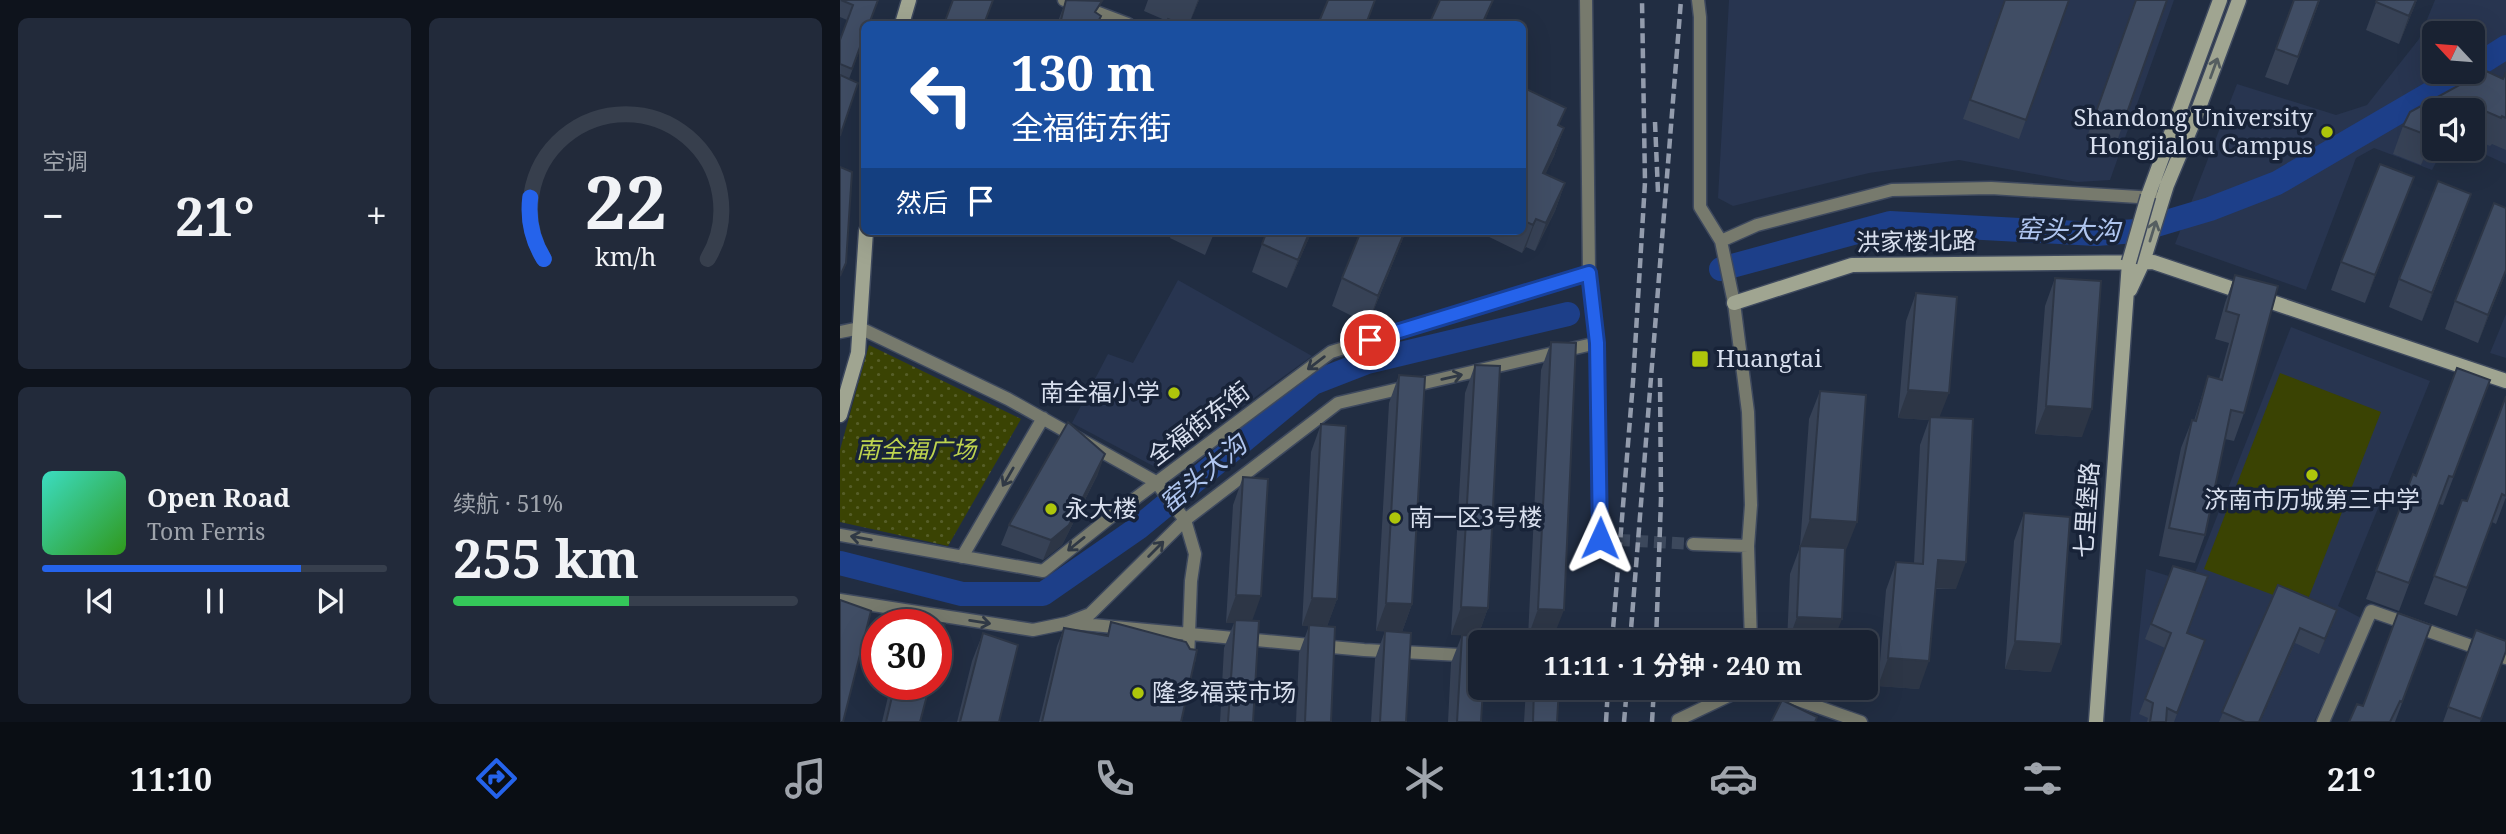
<!DOCTYPE html>
<html lang="zh">
<head>
<meta charset="utf-8">
<style>
	:root { --surface:#192232; --page:#222a3a; --text:#f1f3f6; --muted:#9fa4ac; --line:#373f4d; --accent:#2563eb }
	body { margin:0; font-family:"Noto Serif","Noto Sans SC",serif; background:var(--page); color:var(--text); height:100vh; display:flex; flex-direction:column; font-size:26px; white-space:nowrap }
	* { box-sizing:border-box; margin:0 }
	p { font-size:23px; color:var(--muted) }
	.icon { flex:none; width:38px; height:38px; fill:none; stroke:currentColor; stroke-width:2; stroke-linecap:round; stroke-linejoin:round }
	.map { position:relative; flex:1; overflow:hidden }
	.panel { display:flex; flex-direction:column; gap:18px; padding:18px; background:#0e131c; width:840px }
	.panel>* { flex:none }
	.top-card { position:absolute; left:21px; top:21px; width:665px; height:214px; border-radius:10px; box-shadow:0 7px 28px #0002,0 0 0 2px var(--line); background:#1a4fa0; color:#fff; overflow:hidden }
	.needle { width:46px; rotate:296deg }
	.tools { position:absolute; left:1582px; top:21px; display:grid; gap:14px }
	.tools a { display:grid; place-items:center; width:63px; height:63px; border-radius:10px; background:var(--surface); box-shadow:0 7px 28px #0002,0 0 0 2px var(--line); font-size:35px }
	.speed { position:absolute; left:21px; top:609px; display:flex; gap:14px; font-size:35px; font-weight:700; text-align:center }
	.speed>* { display:grid; place-content:center; width:91px; height:91px; border-radius:50%; background:var(--surface); box-shadow:0 7px 28px #0002,0 0 0 2px var(--line); line-height:1 }
	.speed .limit { border:10px solid #d22; background:#fff; color:#111 }
	.pin { position:absolute; display:grid; place-items:center; width:60px; height:60px; color:#fff; margin:-30px; border:4px solid #fff; border-radius:50%; box-shadow:0 2px 7px #0007 }
	.me { position:absolute; width:77px; margin:-38px; rotate:1deg; stroke-linejoin:round; filter:drop-shadow(0 0 5px #0008) }
	.turn { display:flex; align-items:center; gap:24px; height:147px; padding:0 35px; font-size:32px }
	.turn .icon { width:91px; height:91px; stroke-width:2.5 }
	.turn b { display:block; font-size:49px; line-height:60px }
	.then { display:flex; align-items:center; height:66px; padding:0 35px; background:#0003; gap:14px; font-size:26px }
	.big { font-size:52px; font-weight:700; line-height:1.1 }
	.panel .widget { flex:1; display:flex; flex-direction:column; justify-content:center; gap:10px; min-width:0; padding:0 24px; border-radius:10px; background:var(--page) }
	.panel .dial { align-items:center; gap:0 }
	.dial svg { height:182px; overflow:visible; fill:none; stroke:var(--line); stroke-width:7; stroke-linecap:round; text-anchor:middle }
	.dial text { fill:var(--text); stroke:none }
	.song { display:flex; align-items:center; gap:21px }
	.cover { width:84px; height:84px; border-radius:10px; background:linear-gradient(135deg,hsl(170 70% 55%),hsl(110 70% 35%)) }
	.played { height:7px; border-radius:4px; background:linear-gradient(90deg,var(--accent) 75%,var(--line) 75%) }
	.keys { display:flex; justify-content:space-around; direction:ltr }
	.heat { display:flex; justify-content:space-between; align-items:center; font-size:38px; direction:ltr }
	.charge { height:10px; border-radius:5px; background:linear-gradient(90deg,#34c759 51%,var(--line) 0) }
	.panel .tiles { flex:1; display:grid; gap:18px; grid-template-columns:repeat(2,1fr) }
	.trip { position:absolute; left:628px; top:630px; width:410px; height:70px; border-radius:10px; background:var(--surface); box-shadow:0 7px 28px #0002,0 0 0 2px var(--line); font-weight:700; line-height:70px; text-align:center }
	.dock { display:flex; height:112px; justify-content:space-around; align-items:center; background:#0a0e14; color:var(--muted) }
	.dock .icon { width:49px; height:49px }
	.dock .on { color:var(--accent) }
	.dock b { font-size:32px; color:var(--text) }
	main { display:flex; flex:1; min-height:0 }
	.map>svg:first-child { display:block }
</style>
</head>
<body>
<main>
<section class="panel">
<div class="tiles">
<div class="widget"><p>空调</p>
<div class="heat"><a>−</a><b class="big">21°</b><a>+</a></div>
</div>
<div class="widget dial"><svg viewBox="0 0 100 80">
<path d="M14 69A42 42 0 1 1 86 69"/>
<path d="M14 69A42 42 0 0 1 8 42" stroke="#2563eb"/>
<text x="50" y="56" font-size="32" font-weight="700">22</text>
<text x="50" y="72" font-size="11">km/h</text>
</svg></div>
<div class="widget">
<div class="song"><i class="cover"></i><div><b>Open Road</b><p>Tom Ferris</p></div></div>
<div class="played"></div>
<div class="keys"><svg class="icon" aria-label="previous" viewBox="0 0 24 24"><path d="M18 5L8 12l10 7zM5 5v14"/></svg><svg class="icon" aria-label="pause" viewBox="0 0 24 24"><path d="M8 5v14M16 5v14"/></svg><svg class="icon" aria-label="next" viewBox="0 0 24 24"><path d="M6 5l10 7-10 7zM19 5v14"/></svg></div>
</div>
<div class="widget"><p>续航 · 51%</p><b class="big">255 km</b><div class="charge"></div></div>
</div>
</section>
<div class="map">
<svg width="1666" height="722" viewBox="0 0 1666 722">
	<defs>
		<pattern id="grass-dots" width="8" height="8" patternUnits="userSpaceOnUse" patternTransform="scale(1.75)"><rect width="8" height="8" fill="#3a4303"/><path d="M2 2h.1M6 6h.1" fill="none" stroke="#565e28" stroke-width="1.8" stroke-linecap="round"/></pattern>
	</defs>
	<rect width="100%" height="100%" fill="#212d42"/>
	<path fill="#283550" fill-rule="evenodd" d="M889,0H1334L1270,180L1237,182L1119,160L1029,173L893,206L878,198Z
		M1595,0H1666V164L1633,149V110H1594V149H1603L1592,170L1534,148L1516,158L1466,290L1335,244L1397,84L1496,115L1527,105L1579,39ZM1594,33H1633V72H1594Z
		M338,280L472,356L317,468L232,423L268,354L293,363Z
		M1666,314V358L1650,353Z
		M1451,327L1590,381L1498,606L1521,618L1474,722H1290L1306,569L1351,583Z"/>
	<path fill="url(#grass-dots)" d="M29,345L181,419L108,546L0,522V450Z"/>
	<path fill="#3a4303" d="M1440,373L1541,412L1465,607L1364,569Z"/>
	<g fill="none" stroke-linecap="round" stroke-linejoin="round">
		<path stroke="#1d3f89" stroke-width="24" d="M1633,68L1666,47
			M881,269L1050,223L1256,234L1296,231L1370,209L1437,183L1627,72
			M0,563L122,594H203L298,528L473,383L527,362L728,314"/>
		<path stroke="#3c485c" stroke-width="12" stroke-dasharray="12 6" stroke-linecap="butt" d="M760,539L853,544"/>
		<defs>
			<path id="street" d="M224,0L288,24
				M746,0L749,273L757,343L760,539
				M881,241L917,225L1052,190L1151,188L1315,198
				M0,332L20,328L168,399L316,482L345,520L355,554L351,581L348,660
				M0,535L203,571L277,512L491,352L749,273
				M853,544L908,546L911,505L908,412L894,303L881,241L860,207V17L858,0
				M908,546L911,642
				M122,557L203,418
				M0,600L193,630L227,623L250,614L345,520L498,403L757,343
				M231,623L524,650L640,656
				M924,688L1021,722
				M838,722V720L905,688
				M1483,722L1531,611L1666,658"/>
			<path id="secondary" d="M62,24L69,0
				M1308,196L1380,0
				M1290,290L1303,262L1327,185L1357,113L1399,0
				M894,303L1012,265L1313,262L1666,381
				M0,415L18,353L26,231
				M1256,722L1289,262"/>
		</defs>
		<use href="#street" stroke="#3e495e" stroke-width="15"/>
		<use href="#secondary" stroke="#3e495e" stroke-width="17"/>
		<use href="#street" stroke="#777a6d" stroke-width="12"/>
		<use href="#secondary" stroke="#a0a591" stroke-width="14"/>
		<path stroke="#939cad" stroke-width="4.5" stroke-dasharray="10 5" stroke-linecap="butt" d="M815,122L818,192
			M772,642L793,382L805,182L802,0
			M790,642L841,0
			M816,642L821,499L820,378
			M766,722L768,688
			M784,722L787,688
			M812,722L814,688"/>
		<defs>
			<path id="secondary-bridge" d="M1289,262L1308,196"/>
		</defs>
		<use href="#secondary-bridge" stroke="#3e495e" stroke-width="17" stroke-linecap="butt"/>
		<use href="#secondary-bridge" stroke="#a0a591" stroke-width="14"/>
	</g>
	<path fill="#374256" d="M0,0H38L9,79L0,136V40L7,20L0,17Z
		M226,0L261,16L257,24H217Z
		M308,0H359L349,24H326L327,21L304,11Z
		M1165,0H1229L1179,139L1123,119Z
		M1296,0H1327L1276,144L1248,134Z
		M1454,0H1480L1448,85L1425,77Z
		M1537,0H1577L1559,44L1526,30Z
		M1666,72V150L1652,144L1650,146L1633,139V110H1594V140L1581,165L1553,154L1563,126L1640,79H1663Z
		M682,92L720,125L724,128L714,156L705,174L725,183L715,211L695,251L686,247L682,253L639,232L640,231H682Z
		M1563,205L1525,303L1491,290L1501,262Z
		M1621,222L1582,321L1549,307L1559,279Z
		M333,231H375L365,255L330,238Z
		M472,231L447,288L412,272L422,244Z
		M566,231L528,324L492,306L502,278Z
		M1666,272L1638,343L1605,329L1615,301Z
		M1395,275L1438,286L1404,413L1394,441L1385,439L1365,535L1355,563L1319,556L1341,448L1352,420L1354,421L1368,376L1379,379L1389,343L1375,339L1385,303Z
		M1215,278L1242,437L1195,434L1205,306Z
		M1076,293L1100,418L1116,589H1095L1079,689L1038,686L1046,590L1056,562L1074,563L1080,445L1089,420L1058,418L1066,321Z
		M711,342L714,636L721,642H694L696,637H688L701,370Z
		M635,365L648,608L638,636L641,722H608L611,663L622,635H611L625,393Z
		M559,375L572,604L562,632L536,631L549,403Z
		M1650,380L1603,505L1599,504L1559,611L1526,599L1573,474L1576,476Z
		M980,391L1006,550H1004L993,642H947L950,574L960,547L969,419Z
		M1666,396V497L1656,524L1652,522L1617,616L1584,604L1622,500L1627,501Z
		M481,424L497,599L487,626L491,722H456L459,653L469,626H462L471,452Z
		M258,474L222,545L203,560L161,545L169,525Z
		M403,477L412,621L413,722H380L384,648L394,623H386L393,505Z
		M1184,513L1211,672L1165,669L1174,541Z
		M1333,566L1347,633L1365,640L1334,722H1307L1308,718L1299,714L1325,648L1305,639Z
		M1438,585L1492,625L1479,654L1455,643L1420,722H1379Z
		M271,622L341,722H199L217,646L224,628L267,636Z
		M1591,625L1555,722H1509L1523,706Z
		M1636,630L1666,641L1640,722H1603Z
		M545,631L566,722H531L535,659Z
		M143,633L159,722H117L132,661Z
		M51,684H90L80,722H42Z
		M686,688H719L717,722H684Z"/>
	<path fill="#2d3646" d="M358,0H359L349,24Z
		M653,0L644,24H642Z
		M1576,0H1577L1559,44L1569,16Z
		M724,128L714,156L693,201L703,173Z
		M1594,132V140L1581,165L1592,137Z
		M1574,177L1563,205L1525,303L1535,275Z
		M725,183L715,211L695,251L706,223Z
		M1631,194L1621,222L1582,321L1592,293Z
		M696,219L686,247L682,253L693,225Z
		M470,231H472L447,288L458,260Z
		M565,231H566L528,324L538,296Z
		M1666,270V272L1638,343L1648,315Z
		M1068,390L1109,393L1098,421L1090,417L1089,420L1058,418Z
		M1206,406L1252,409L1242,437L1195,434Z
		M265,454L258,474L222,545L203,560L211,540Z
		M970,519L1017,522L1006,550L960,547Z
		M1098,560L1126,562L1116,589L1087,588Z
		M396,595L421,596L411,624L395,620L394,623H386Z
		M472,598L497,599L487,627L462,626Z
		M546,603L572,604L562,632L536,631Z
		M621,607L648,608L638,636L611,635Z
		M698,609L724,610L713,638L688,637Z
		M1497,610L1492,625L1479,654L1485,639Z
		M957,617L1002,619L993,642H948Z
		M1460,628L1455,643L1420,722H1419Z
		M1175,641L1221,644L1211,672L1165,669Z
		M1048,658L1089,661L1079,689L1038,686Z"/>
	<path fill="#404d64" stroke="#2d3646" stroke-width="2" d="M1,0H38L29,24H24V36L12,69L0,64V40L13,5Z
		M113,0H153L144,24H104Z
		M226,0L262,1L255,12L261,16L257,24H220Z
		M488,0H535L526,24H478Z
		M600,0H653L642,24H589Z
		M1165,0H1229L1186,120L1130,100Z
		M1296,0H1327L1283,124L1255,115Z
		M1454,0H1479L1458,57L1436,49Z
		M1537,0H1576L1569,16L1536,2Z
		M328,19L339,24H326Z
		M1644,70L1663,79L1666,72V118L1662,116L1661,118L1620,100L1615,110H1594V132L1592,137L1563,126L1570,112L1634,77L1640,79Z
		M0,75L18,83L0,136Z
		M684,88L726,108L718,125L724,128L703,173L725,183L706,223L696,219L693,225L682,220V92Z
		M1540,164L1574,177L1535,275L1501,262Z
		M0,167L12,172L6,263L0,276Z
		M1598,181L1631,194L1592,293L1559,279Z
		M1654,203L1666,208V270L1648,315L1615,301Z
		M427,231H470L458,260L422,244Z
		M521,231H565L538,296L502,278Z
		M1395,275L1438,286L1404,413L1391,410L1365,535L1329,528L1352,420L1356,421L1368,376L1382,380L1399,315L1386,311Z
		M1215,278L1261,281L1252,409L1206,406Z
		M1076,293L1117,297L1109,393L1068,390Z
		M711,342L736,343L724,610L698,609Z
		M635,365L660,366L648,608L621,607Z
		M1617,368L1650,380L1613,477L1609,476L1569,583L1536,571L1573,474L1576,476Z
		M559,375L585,377L572,604L546,603Z
		M980,391L1026,395L1017,522L970,519Z
		M1666,396V496L1662,494L1627,588L1594,576L1622,500L1627,501Z
		M1090,417L1133,419L1126,562L1098,560L1089,661L1048,658L1056,562L1083,564Z
		M228,422L265,454L229,525L211,540L169,525Z
		M481,424L506,426L497,599L472,598Z
		M403,477L428,479L421,596L396,595Z
		M1184,513L1230,517L1221,644L1175,641Z
		M960,546L1005,548L1002,619L957,617Z
		M1333,566L1368,576L1347,633L1365,640L1337,713L1327,708L1326,722H1310L1313,703L1305,699L1331,633L1311,624Z
		M1438,585L1497,610L1485,639L1460,628L1419,722H1405L1382,712Z
		M0,600L31,611L3,722H0Z
		M1558,613L1591,625L1562,702L1560,701L1550,722H1509L1517,704L1523,706Z
		M71,617L105,624L96,659V625H69Z
		M395,620L419,621L413,722H388Z
		M271,622L346,642L350,649L357,650L341,722H202L224,628L268,636Z
		M469,625L495,627L491,722H465Z
		M1636,630L1666,641V651L1641,719L1608,707Z
		M545,631L571,633L566,722H540Z
		M143,633L178,645L159,722H120Z
		M622,635L646,637V642H640V688H643L641,722H617Z
		M697,636L721,637V642H697Z
		M55,684H90L80,722H46Z
		M694,688H719L717,722H693Z
		M942,700L977,717L975,722H931Z"/>
	<defs><path id="oneway-shaft" d="M-6 0H5M1.5-3L5.5 0L1.5 3" fill="none" stroke-width="1.6" stroke-linecap="round" stroke-linejoin="round" transform="scale(1.75)"/></defs>
	<g stroke="#555e60">
		<use href="#oneway-shaft" transform="translate(1374 68) rotate(-70)"/>
		<use href="#oneway-shaft" transform="translate(1313 231) rotate(-73)"/>
	</g>
	<g stroke="#303945">
		<use href="#oneway-shaft" transform="translate(476 363) rotate(143)"/>
		<use href="#oneway-shaft" transform="translate(612 377) rotate(-13)"/>
		<use href="#oneway-shaft" transform="translate(168 477) rotate(120)"/>
		<use href="#oneway-shaft" transform="translate(21 538) rotate(-170)"/>
		<use href="#oneway-shaft" transform="translate(236 544) rotate(141)"/>
		<use href="#oneway-shaft" transform="translate(316 549) rotate(-45)"/>
		<use href="#oneway-shaft" transform="translate(140 622) rotate(9)"/>
	</g>
	<g fill="none" stroke-linecap="round" stroke-linejoin="round">
		<defs>
			<path id="route" d="M530,340L749,273L757,343L760,538"/>
		</defs>
		<use href="#route" stroke="#184099" stroke-width="18"/>
		<use href="#route" stroke="#2563eb" stroke-width="12"/>
	</g>
	<g fill="#aec60b" stroke="#182338" stroke-width="2.5">
		<circle cx="1487" cy="132" r="7"/>
		<rect x="851" y="350" width="18" height="18" rx="3.5"/>
		<circle cx="334" cy="393" r="7"/>
		<circle cx="1472" cy="475" r="7"/>
		<circle cx="211" cy="509" r="7"/>
		<circle cx="555" cy="518" r="7"/>
		<circle cx="298" cy="693" r="7"/>
	</g>
	<g text-anchor="middle" stroke-width="7" stroke-linejoin="round" paint-order="stroke">
		<g font-size="24" fill="#d8dfee" stroke="#182338" text-anchor="start">
			<text x="1473" y="126" text-anchor="end">Shandong University<tspan x="1473" dy="28">Hongjialou Campus</tspan></text>
			<text x="876" y="367">Huangtai</text>
			<text x="320" y="401" text-anchor="end">南全福小学</text>
			<text x="1472" y="508" text-anchor="middle">济南市历城第三中学</text>
			<text x="225" y="517">永大楼</text>
			<text x="569" y="526">南一区3号楼</text>
			<text x="312" y="701">隆多福菜市场</text>
		</g>
		<g font-size="24" fill="#d8dfee" stroke="#182338">
			<text transform="translate(1076 242) rotate(-1)" y="8">洪家楼北路</text>
			<text transform="translate(359 424) rotate(-37)" y="8">全福街东街</text>
			<text transform="translate(1247 510) rotate(-86)" y="8">七里堡路</text>
		</g>
		<g font-size="24" font-style="italic" fill="#bed44e" stroke="#182338">
			<text x="76" y="458">南全福广场</text>
		</g>
		<g font-size="26" font-style="italic" fill="#b0c6f0" stroke="#182338">
			<text transform="translate(1228 230) rotate(1)" y="9">窑头大沟</text>
			<text transform="translate(363 474) rotate(-40)" y="9">窑头大沟</text>
		</g>
	</g>
</svg>
<div class="tools">
<a><svg class="needle" viewBox="-14 -14 28 28"><path d="M0-13l5 13h-10z" fill="#e53935"/><path d="M0 13l5-13h-10z" fill="#9fa4ac"/></svg></a>
<a><svg class="icon" aria-label="sound" viewBox="0 0 24 24"><path d="M4 9h4l5-4v14l-5-4H4zM17 9q2 3 0 6"/></svg></a>
</div>
<div class="speed"><div class="limit">30</div></div>
<div class="pin" style="left:530px;top:340px;background:#d93025"><svg class="icon" aria-label="arrive" viewBox="0 0 24 24"><path d="M6 21V4h12l-3 4 3 4H6"/></svg></div>
<svg class="me" style="left:760px;top:538px" viewBox="-20 -20 40 40"><path d="M0-17L14 15 0 8-14 15z" fill="#2563eb" stroke="#fff" stroke-width="4"/></svg>
<div class="trip">11:11 · 1 分钟 · 240 m</div>
<div class="top-card">
<div class="turn"><svg class="icon" aria-label="left" viewBox="0 0 24 24"><path d="M17 20v-9H6M10 6l-5 5 5 5"/></svg><div><b>130 m</b>全福街东街</div></div>
<div class="then">然后<svg class="icon" aria-label="arrive" viewBox="0 0 24 24"><path d="M6 21V4h12l-3 4 3 4H6"/></svg></div>
</div>
</div>
</main>
<nav class="dock">
<b>11:10</b>
<svg class="icon on" aria-label="directions" viewBox="0 0 24 24"><path d="M12 3l9 9-9 9-9-9zM9 14v-3h6M13 9l2 2-2 2"/></svg>
<svg class="icon" aria-label="music" viewBox="0 0 24 24"><path d="M9 18V5l10-2v13"/><circle cx="6" cy="18" r="3"/><circle cx="16" cy="16" r="3"/></svg>
<svg class="icon" aria-label="phone" viewBox="0 0 24 24"><path d="M5 4h4l2 5-3 2q2 4 5 5l2-3 5 2v4C11 20 4 13 5 4z"/></svg>
<svg class="icon" aria-label="climate" viewBox="0 0 24 24"><path d="M12 3v18M4 7l16 10M4 17L20 7"/></svg>
<svg class="icon" aria-label="car" viewBox="0 0 24 24"><path d="M5 17H2v-5l4-1 3-4h7l3 4 3 1v5h-3M9 17h6M6 11h13"/><circle cx="7" cy="17" r="2"/><circle cx="17" cy="17" r="2"/></svg>
<svg class="icon" aria-label="filters" viewBox="0 0 24 24"><path d="M4 7h16M4 17h16"/><circle cx="9" cy="7" r="2"/><circle cx="15" cy="17" r="2"/></svg>
<b>21°</b>
</nav>
</body>
</html>
